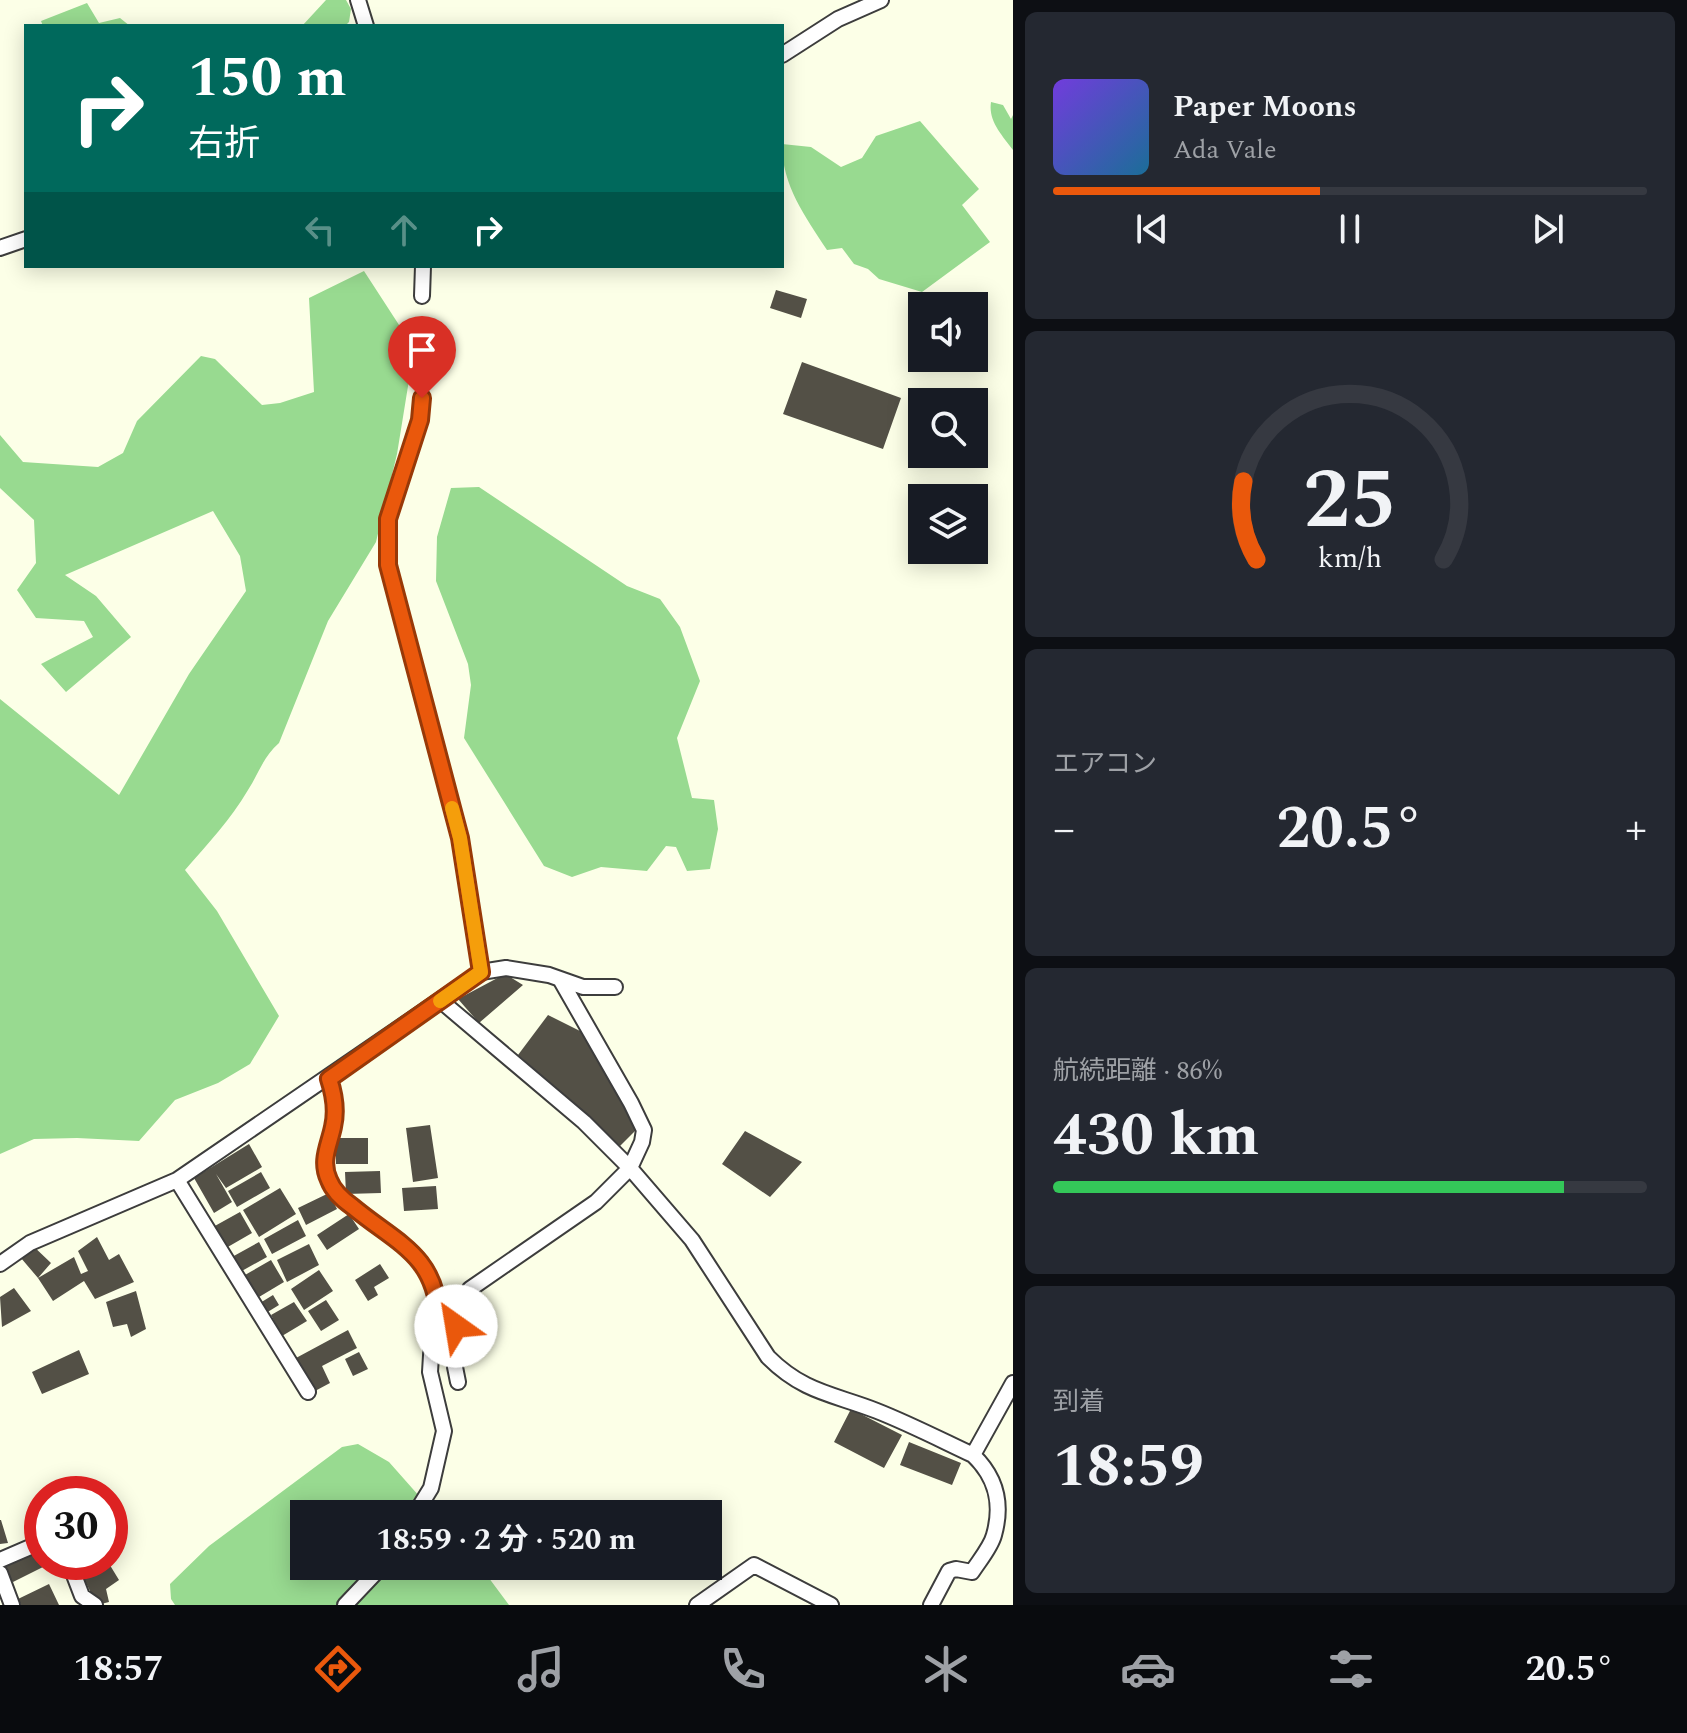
<!DOCTYPE html>
<html lang="ja">
<head>
<meta charset="utf-8">
<style>
	:root { --surface:#171b24; --page:#242831; --text:#f1f3f6; --muted:#9ea1a6; --line:#363941; --accent:#ea580c }
	body { margin:0; font-family:Spectral,"Noto Sans JP",serif; background:var(--page); color:var(--text); height:100vh; display:flex; flex-direction:column; font-size:30px; white-space:nowrap }
	* { box-sizing:border-box; margin:0 }
	p { font-size:26px; color:var(--muted) }
	.icon { flex:none; width:44px; height:44px; fill:none; stroke:currentColor; stroke-width:2; stroke-linecap:round; stroke-linejoin:round }
	.map { position:relative; flex:1; overflow:hidden }
	.sheet { display:flex; flex-direction:column; gap:12px; padding:12px; background:#0d0f14; width:674px }
	.sheet>* { flex:none }
	.hud { position:absolute; left:24px; top:24px; width:760px; height:244px; border-radius:0px; box-shadow:0 4px 20px #0003; background:#00695c; color:#fff; overflow:hidden }
	.tools { position:absolute; left:908px; top:292px; display:grid; gap:16px }
	.tools a { display:grid; place-items:center; width:80px; height:80px; border-radius:0px; background:var(--surface); box-shadow:0 4px 20px #0003; font-size:40px }
	.speed { position:absolute; left:24px; top:1476px; display:flex; gap:16px; font-size:40px; font-weight:700; text-align:center }
	.speed>* { display:grid; place-content:center; width:104px; height:104px; border-radius:50%; background:var(--surface); box-shadow:0 4px 20px #0003; line-height:1 }
	.speed .limit { border:12px solid #d22; background:#fff; color:#111 }
	.pin { position:absolute; display:grid; place-items:center; width:68px; height:68px; color:#fff; margin:-82px -34px; border-radius:50% 50% 50% 0; rotate:-45deg; box-shadow:0 0 8px #0007 }
	.pin .icon { rotate:45deg }
	.me { position:absolute; width:88px; margin:-44px; rotate:328deg; stroke-linejoin:round; filter:drop-shadow(0 0 6px #0008) }
	.turn { display:flex; align-items:center; gap:28px; height:168px; padding:0 32px; font-size:36px }
	.turn .icon { width:104px; height:104px; stroke-width:2.5 }
	.turn b { display:block; font-size:56px; line-height:68px }
	.lanes { display:flex; align-items:center; height:76px; padding:0 32px; background:#0003; justify-content:center; gap:40px; direction:ltr }
	.lanes .off { opacity:.35 }
	.big { font-size:60px; font-weight:700; line-height:1.1 }
	.sheet .tile { flex:1; display:flex; flex-direction:column; justify-content:center; gap:12px; min-width:0; padding:0 28px; border-radius:12px; background:var(--page) }
	.sheet .dial { align-items:center; gap:0 }
	.dial svg { height:208px; overflow:visible; fill:none; stroke:var(--line); stroke-width:7; stroke-linecap:round; text-anchor:middle }
	.dial text { fill:var(--text); stroke:none }
	.song { display:flex; align-items:center; gap:24px }
	.cover { width:96px; height:96px; border-radius:12px; background:linear-gradient(135deg,hsl(260 70% 55%),hsl(200 70% 35%)) }
	.played { height:8px; border-radius:4px; background:linear-gradient(90deg,var(--accent) 45%,var(--line) 45%) }
	.keys { display:flex; justify-content:space-around; direction:ltr }
	.heat { display:flex; justify-content:space-between; align-items:center; font-size:44px; direction:ltr }
	.charge { height:12px; border-radius:6px; background:linear-gradient(90deg,#34c759 86%,var(--line) 0) }
	.trip { position:absolute; left:290px; top:1500px; width:432px; height:80px; border-radius:0px; background:var(--surface); box-shadow:0 4px 20px #0003; font-weight:700; line-height:80px; text-align:center }
	.tab-bar { display:flex; height:128px; justify-content:space-around; align-items:center; background:#090b0e; color:var(--muted) }
	.tab-bar .icon { width:56px; height:56px }
	.tab-bar .current { color:var(--accent) }
	.tab-bar b { font-size:36px; color:var(--text) }
	main { display:flex; flex:1; min-height:0 }
	.map>svg:first-child { display:block }
</style>
</head>
<body>
<main>
<div class="map">
<svg width="1013" height="1605" viewBox="0 0 1013 1605">
	<rect width="100%" height="100%" fill="#fcffe7"/>
	<path fill="#98da90" d="M326,0H346L351,9L349,22L345,26H302Z
		M87,3L99,23L120,18L130,26H43L41,21Z
		M991,102L1003,105L1011,119L1013,115V150C1002,135 988,121 991,102Z
		M920,121L979,189L962,205L990,242L922,292L879,279L868,269L854,264L842,248L827,250C805,216 782,186 782,144L811,147L841,167L862,158L876,136Z
		M364,271L401,328L409,380L397,454L376,542L328,621L279,743C263,757 259,773 248,790C231,819 207,845 185,870L217,911L279,1016L250,1064L218,1083L175,1100L139,1141L77,1138L34,1139L0,1154V699L119,795L189,674L246,591L240,556L213,511L65,575L96,596L131,637L66,692L41,664L93,637L84,621L36,618L17,590L36,563L34,520L0,488V435L23,462L98,467L123,453L137,421L201,356L215,359L262,405L280,403L314,392L309,298Z
		M479,487L627,586L660,599L680,627L700,681L677,738L692,798L714,800L718,829L710,869L687,871L676,847L666,846L647,871L601,867L572,877L544,866L464,738L471,685L468,664L436,581L437,537L451,488Z
		M358,1444L389,1462L435,1514H304V1566H480L509,1605H175L171,1599L170,1584L209,1546L342,1447Z"/>
	<path fill="#535046" d="M776,290L807,299L801,318L770,308Z
		M802,362L901,398L883,449L783,414Z
		M505,974L523,985L479,1023L458,999Z
		M548,1015L582,1032L637,1129L620,1146L518,1055Z
		M430,1125L438,1178L413,1182L406,1128Z
		M745,1131L802,1162L770,1197L722,1164Z
		M336,1138H368V1164H336Z
		M249,1144L262,1167L226,1188L216,1174L232,1202L214,1213L194,1178Z
		M380,1171L381,1193L346,1194L345,1172Z
		M261,1172L270,1188L237,1207L228,1191Z
		M436,1186L438,1209L404,1211L402,1188Z
		M280,1188L296,1214L259,1237L243,1210Z
		M329,1193L337,1209L306,1225L298,1208Z
		M240,1212L252,1233L226,1248L213,1227Z
		M349,1214L359,1229L327,1250L317,1235Z
		M298,1220L306,1236L272,1254L264,1239Z
		M97,1237L109,1260L119,1254L134,1282L95,1299L84,1281L53,1301L38,1278L74,1257L81,1274L88,1271L78,1251Z
		M259,1242L267,1257L240,1272L232,1257Z
		M30,1243L51,1263L38,1278L21,1258Z
		M309,1244L319,1265L287,1282L277,1260Z
		M271,1260L284,1282L259,1297L245,1275Z
		M380,1264L389,1278L374,1287L378,1295L368,1301L355,1280Z
		M319,1270L333,1291L304,1310L291,1289Z
		M14,1288L31,1311L2,1327L0,1297Z
		M136,1291L146,1329L131,1337L127,1324L113,1327L106,1302Z
		M273,1295L279,1305L266,1313L260,1303Z
		M326,1300L339,1320L321,1331L308,1311Z
		M294,1302L307,1321L282,1336L271,1315Z
		M348,1330L357,1348L322,1366L330,1383L315,1391L296,1358Z
		M79,1350L89,1374L42,1394L32,1372Z
		M359,1352L368,1369L353,1376L345,1359Z
		M851,1409L902,1435L884,1468L834,1442Z
		M909,1442L961,1463L952,1485L900,1465Z
		M0,1520H1L8,1543L0,1544Z
		M42,1542V1562H69L70,1566L57,1573L51,1563L13,1582L0,1567Z
		M100,1562H108L119,1580L106,1589L109,1602L97,1605L81,1573Z
		M49,1584L59,1605H21L18,1599Z"/>
	<g fill="none" stroke-linecap="round" stroke-linejoin="round">
		<defs>
			<path id="minor" d="M358,0L366,26
				M782,55L838,19L881,0
				M0,248L26,239
				M422,296L423,266
				M422,398L420,420L388,519V565L460,838L481,972
				M441,1001L584,1122L630,1168L692,1240L768,1357C804,1393 834,1394 877,1411C910,1424 941,1440 973,1455C996,1477 1003,1503 994,1535C991,1547 979,1561 972,1572L956,1569L949,1571L931,1605
				M329,1079C334,1094 337,1110 333,1127C329,1146 321,1160 329,1180C334,1193 346,1202 357,1211C400,1245 435,1255 439,1317L456,1326
				M177,1180L308,1392
				M0,1264L30,1243L177,1180L481,972L506,968L549,975L583,987H615
				M458,1382L455,1367L456,1326L470,1289L596,1202L630,1168L642,1142L644,1130L631,1103L560,979
				M973,1455L1013,1383
				M415,1514L431,1488L444,1431L430,1372L432,1339L439,1317
				M0,1560L42,1542
				M69,1562L82,1596L95,1605
				M0,1573L12,1605
				M345,1605L382,1566
				M697,1605L754,1565L831,1605"/>
		</defs>
		<use href="#minor" stroke="#3d3d3d" stroke-width="18"/>
		<use href="#minor" stroke="#fff" stroke-width="14"/>
	</g>
	<g fill="none" stroke-linecap="round" stroke-linejoin="round">
		<defs>
			<path id="route" d="M422,398L420,420L388,519V565L460,838L481,972L329,1079C334,1094 337,1110 333,1127C329,1146 320,1161 329,1180C333,1191 343,1200 353,1207C396,1243 435,1254 439,1317L456,1326"/>
		</defs>
		<use href="#route" stroke="#983908" stroke-width="20"/>
		<use href="#route" stroke="#ea580c" stroke-width="14"/>
		<path stroke="#f59e0b" stroke-width="14" d="M440,1001L481,972L460,838L452,808"/>
	</g>
</svg>
<div class="tools">
<a><svg class="icon" aria-label="sound" viewBox="0 0 24 24"><path d="M4 9h4l5-4v14l-5-4H4zM17 9q2 3 0 6"/></svg></a>
<a><svg class="icon" aria-label="search" viewBox="0 0 24 24"><circle cx="10" cy="10" r="6"/><path d="M15 15l6 6"/></svg></a>
<a><svg class="icon" aria-label="layers" viewBox="0 0 24 24"><path d="M12 4l9 5-9 5-9-5zM3 14l9 5 9-5"/></svg></a>
</div>
<div class="speed"><div class="limit">30</div></div>
<div class="pin" style="left:422px;top:398px;background:#d93025"><svg class="icon" aria-label="arrive" viewBox="0 0 24 24"><path d="M6 21V4h12l-3 4 3 4H6"/></svg></div>
<svg class="me" style="left:456px;top:1326px" viewBox="-20 -20 40 40"><circle r="19" fill="#fff"/><path d="M0-13L10 11 0 6-10 11z" fill="#ea580c"/></svg>
<div class="trip">18:59 · 2 分 · 520 m</div>
<div class="hud">
<div class="turn"><svg class="icon" aria-label="right" viewBox="0 0 24 24"><path d="M7 20v-9h11M14 6l5 5-5 5"/></svg><div><b>150 m</b>右折</div></div>
<div class="lanes"><svg class="icon off" aria-label="left" viewBox="0 0 24 24"><path d="M17 20v-9H6M10 6l-5 5 5 5"/></svg><svg class="icon off" aria-label="ahead" viewBox="0 0 24 24"><path d="M12 20V5M6 11l6-6 6 6"/></svg><svg class="icon" aria-label="right" viewBox="0 0 24 24"><path d="M7 20v-9h11M14 6l5 5-5 5"/></svg></div>
</div>
</div>
<section class="sheet">
<div class="tile">
<div class="song"><i class="cover"></i><div><b>Paper Moons</b><p>Ada Vale</p></div></div>
<div class="played"></div>
<div class="keys"><svg class="icon" aria-label="previous" viewBox="0 0 24 24"><path d="M18 5L8 12l10 7zM5 5v14"/></svg><svg class="icon" aria-label="pause" viewBox="0 0 24 24"><path d="M8 5v14M16 5v14"/></svg><svg class="icon" aria-label="next" viewBox="0 0 24 24"><path d="M6 5l10 7-10 7zM19 5v14"/></svg></div>
</div>
<div class="tile dial"><svg viewBox="0 0 100 80">
<path d="M14 69A42 42 0 1 1 86 69"/>
<path d="M14 69A42 42 0 0 1 9 39" stroke="#ea580c"/>
<text x="50" y="56" font-size="32" font-weight="700">25</text>
<text x="50" y="72" font-size="11">km/h</text>
</svg></div>
<div class="tile"><p>エアコン</p>
<div class="heat"><a>−</a><b class="big">20.5°</b><a>+</a></div>
</div>
<div class="tile"><p>航続距離 · 86%</p><b class="big">430 km</b><div class="charge"></div></div>
<div class="tile"><p>到着</p><b class="big">18:59</b></div>
</section>
</main>
<nav class="tab-bar">
<b>18:57</b>
<svg class="icon current" aria-label="directions" viewBox="0 0 24 24"><path d="M12 3l9 9-9 9-9-9zM9 14v-3h6M13 9l2 2-2 2"/></svg>
<svg class="icon" aria-label="music" viewBox="0 0 24 24"><path d="M9 18V5l10-2v13"/><circle cx="6" cy="18" r="3"/><circle cx="16" cy="16" r="3"/></svg>
<svg class="icon" aria-label="phone" viewBox="0 0 24 24"><path d="M5 4h4l2 5-3 2q2 4 5 5l2-3 5 2v4C11 20 4 13 5 4z"/></svg>
<svg class="icon" aria-label="climate" viewBox="0 0 24 24"><path d="M12 3v18M4 7l16 10M4 17L20 7"/></svg>
<svg class="icon" aria-label="car" viewBox="0 0 24 24"><path d="M5 17H2v-5l4-1 3-4h7l3 4 3 1v5h-3M9 17h6M6 11h13"/><circle cx="7" cy="17" r="2"/><circle cx="17" cy="17" r="2"/></svg>
<svg class="icon" aria-label="filters" viewBox="0 0 24 24"><path d="M4 7h16M4 17h16"/><circle cx="9" cy="7" r="2"/><circle cx="15" cy="17" r="2"/></svg>
<b>20.5°</b>
</nav>
</body>
</html>
